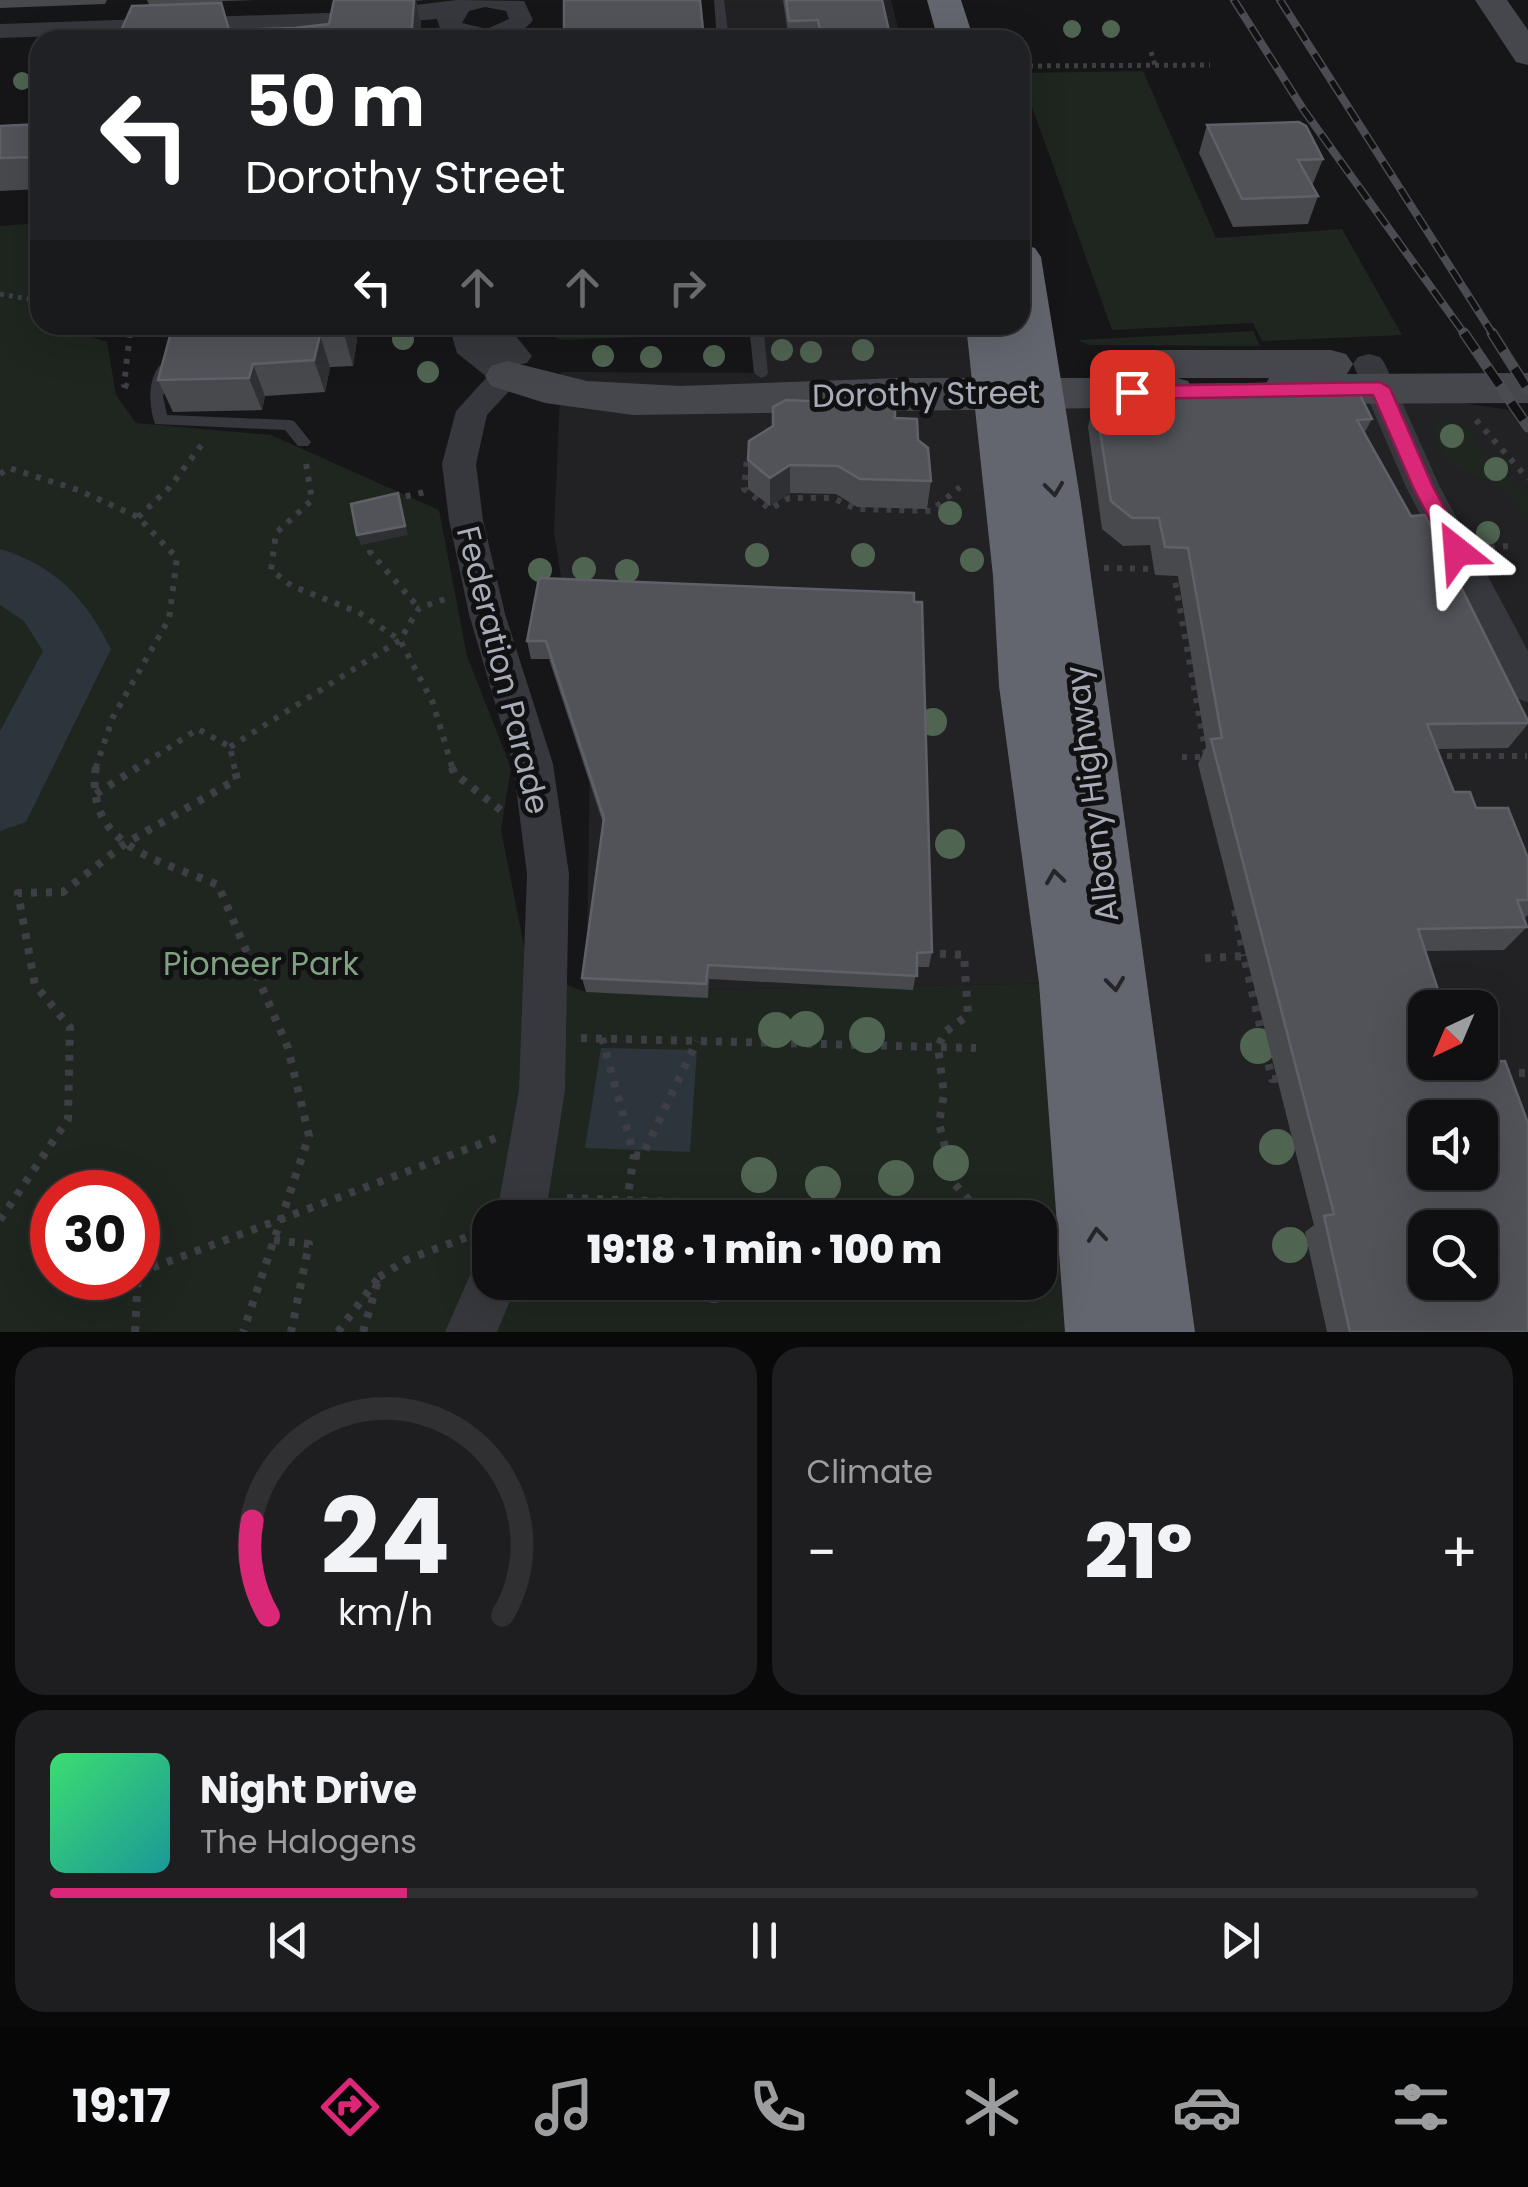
<!DOCTYPE html>
<html lang="en">
<head>
<meta charset="utf-8">
<style>
	:root { --surface:#101012; --page:#1e1e20; --text:#f1f3f6; --muted:#9c9d9f; --line:#303032; --accent:#db2777 }
	body { margin:0; font-family:Poppins,sans-serif; background:var(--page); color:var(--text); height:100vh; display:flex; flex-direction:column; font-size:38px; white-space:nowrap }
	* { box-sizing:border-box; margin:0 }
	p { font-size:32px; color:var(--muted) }
	.icon { flex:none; width:55px; height:55px; fill:none; stroke:currentColor; stroke-width:2; stroke-linecap:round; stroke-linejoin:round }
	.map { position:relative; height:1332px; overflow:hidden }
	.side { display:flex; flex-direction:column; gap:15px; padding:15px; background:#09090a; flex:1 }
	.side>* { flex:none }
	.hud { position:absolute; left:30px; top:30px; width:1000px; height:305px; border-radius:30px; box-shadow:0 10px 40px #0002,0 0 0 2px var(--line); background:#202124; color:#fff; overflow:hidden }
	.needle { width:65px; rotate:224deg }
	.fabs { position:absolute; left:1408px; top:990px; display:grid; gap:20px }
	.fabs a { display:grid; place-items:center; width:90px; height:90px; border-radius:20px; background:var(--surface); box-shadow:0 10px 40px #0002,0 0 0 2px var(--line); font-size:50px }
	.speed { position:absolute; left:30px; top:1170px; display:flex; gap:20px; font-size:50px; font-weight:700; text-align:center }
	.speed>* { display:grid; place-content:center; width:130px; height:130px; border-radius:50%; background:var(--surface); box-shadow:0 10px 40px #0002,0 0 0 2px var(--line); line-height:1 }
	.speed .limit { border:15px solid #d22; background:#fff; color:#111 }
	.pin { position:absolute; display:grid; place-items:center; width:85px; height:85px; color:#fff; margin:-42px; border-radius:20px; box-shadow:0 5px 15px #0006 }
	.me { position:absolute; width:110px; margin:-55px; rotate:332deg; stroke-linejoin:round; filter:drop-shadow(0 0 8px #0008) }
	.turn { display:flex; align-items:center; gap:35px; height:210px; padding:0 50px; font-size:45px }
	.turn .icon { width:130px; height:130px; stroke-width:2.5 }
	.turn b { display:block; font-size:70px; line-height:85px }
	.lanes { display:flex; align-items:center; height:95px; padding:0 50px; background:#0003; justify-content:center; gap:50px; direction:ltr }
	.lanes .off { opacity:.35 }
	.big { font-size:75px; font-weight:800; line-height:1.1 }
	.side .tile { flex:1; display:flex; flex-direction:column; justify-content:center; gap:15px; min-width:0; padding:0 35px; border-radius:30px; background:var(--page) }
	.side .dial { align-items:center; gap:0 }
	.dial svg { height:260px; overflow:visible; fill:none; stroke:var(--line); stroke-width:7; stroke-linecap:round; text-anchor:middle }
	.dial text { fill:var(--text); stroke:none }
	.song { display:flex; align-items:center; gap:30px }
	.cover { width:120px; height:120px; border-radius:15px; background:linear-gradient(135deg,hsl(140 70% 55%),hsl(180 70% 35%)) }
	.played { height:10px; border-radius:5px; background:linear-gradient(90deg,var(--accent) 25%,var(--line) 25%) }
	.keys { display:flex; justify-content:space-around; direction:ltr }
	.heat { display:flex; justify-content:space-between; align-items:center; font-size:55px; direction:ltr }
	.side .tiles { flex:1; display:grid; gap:15px; grid-template-columns:1fr 1fr }
	.tile:last-child { grid-column:span 2 }
	.trip { position:absolute; left:472px; top:1200px; width:585px; height:100px; border-radius:30px; background:var(--surface); box-shadow:0 10px 40px #0002,0 0 0 2px var(--line); font-weight:800; line-height:100px; text-align:center }
	.tabs { display:flex; height:160px; justify-content:space-around; align-items:center; background:#060607; color:var(--muted) }
	.tabs .icon { width:70px; height:70px }
	.tabs .selected { color:var(--accent) }
	.tabs b { font-size:45px; color:var(--text) }
	.map>svg:first-child { display:block }
</style>
</head>
<body>
<div class="map">
<svg width="1528" height="1332" viewBox="0 0 1528 1332">
	<rect width="100%" height="100%" fill="#161618"/>
	<path fill="#222225" fill-rule="evenodd" d="M723,0H891L901,40H726Z
		M756,325H956L1040,392L1440,400L1518,411L1528,428V1332H1103L1070,983L586,992L590,764L554,532L561,372L761,373ZM1425,1008H1480V1062H1425ZM1425,1118H1480V1172H1425ZM1425,1228H1480V1282H1425Z"/>
	<path fill="#1e261f" fill-rule="evenodd" d="M1143,71L1216,238L1342,229L1402,335L1262,341L1253,323L1112,330L1020,73Z
		M40,223V325H96L92,337L107,342L116,395L136,423L271,435L439,510L467,656L511,768L501,830L529,971L586,992L1071,983L1103,1332H0V226ZM52,1192H138V1278H52ZM490,1218H1040V1282H490Z
		M531,325H637L639,337L560,340Z
		M813,325H902L903,330L762,338L761,330Z
		M1253,331L1260,346L1089,345L1078,340Z
		M1446,420L1472,431L1483,452L1528,495V521C1519,508 1511,493 1496,485C1458,465 1442,473 1434,423Z"/>
	<path fill="#2c353c" d="M601,1048L697,1050L690,1152L585,1148Z"/>
	<g fill="none" stroke-linecap="round" stroke-linejoin="round">
		<path fill="#2c353c" fill-rule="evenodd" d="M0,549C56,566 85,598 111,649L26,822L0,831V731L43,651L24,621L0,605Z"/>
		<path stroke="#3d3f44" stroke-width="5" stroke-dasharray="4 5" stroke-linecap="butt" d="M867,40L907,39
			M1151,52L1155,65
			M1020,66L1210,65
			M0,294L40,301
			M113,325L130,336"/>
		<path stroke="#3d3f44" stroke-width="6" stroke-dasharray="5 8" stroke-linecap="butt" d="M130,333L124,385L136,389
			M1476,420L1528,479
			M753,451L747,458L744,489L770,509L789,498H833L856,509L931,511L960,487
			M306,464L312,500L276,533L271,570L292,586L358,612L400,640L433,703L453,770
			M0,474L9,468L78,490L138,517L177,558L169,619L113,717L95,770
			M393,499L430,491
			M138,517L169,488L203,443
			M369,537L370,552L419,608
			M1490,548L1508,546
			M1104,568L1162,569
			M1173,570L1206,755
			M230,747L400,640L419,608L448,598
			M1434,756H1527
			M1182,757H1206
			M134,770L198,729L230,747L235,770"/>
		<path stroke="#3d3f44" stroke-width="8" stroke-dasharray="6 9" stroke-linecap="butt" d="M96,767C84,847 160,860 218,885L288,1048L309,1136L243,1332
			M452,767L454,773L503,812
			M96,794L138,767
			M1235,910L1244,956
			M925,953L964,955L968,1015L945,1032L938,1047L944,1094L939,1123L954,1183L979,1212
			M1205,958L1244,956L1272,1079H1282
			M581,1038L976,1048
			M602,1038L634,1155L627,1201
			M1504,1073H1528
			M634,1155L642,1156L697,1041
			M567,1198L980,1213
			M715,1203V1218
			M0,1220L68,1119L70,1027L35,985L18,893L63,892L126,843L237,779L234,767
			M274,1240L309,1244L291,1332
			M379,1277L406,1260L467,1237
			M714,1282V1309
			M338,1332L379,1277L363,1332"/>
		<path fill="#37383d" fill-rule="evenodd" d="M714,0H724L729,40H717Z
			M749,325H763L768,373L766,376L761,378L754,373Z
			M166,360L173,365L163,396L167,415L289,420L294,421L311,442L308,446H298L285,430L155,424C148,404 147,372 166,360Z"/>
		<path fill="#37383d" fill-rule="evenodd" d="M457,0L524,1L533,20C513,46 468,48 441,31L437,19L355,26L0,38V24L355,12ZM485,7L506,11L509,19L487,29L462,23L469,11Z
			M449,325H507L532,356L527,363L514,366L523,376L487,415L476,464L483,520L505,614L553,764L569,874L565,1090L545,1218H496L519,1090L527,874L513,764L469,614L449,520L442,464L456,411L487,377L457,353Z
			M1369,354L1380,357L1385,364L1440,487L1528,651V702L1515,698L1406,487L1353,364L1358,357Z
			M490,1258V1282H518L497,1332H445L475,1264Z"/>
		<path fill="#45474d" fill-rule="evenodd" d="M1475,0H1507L1528,30V65L1516,62Z
			M1124,350H1331L1346,354L1353,364L1347,374L1528,373V403L1285,404L1269,400L1263,389L1269,378H1177L1188,381L1194,392L1188,403L1172,407L633,415L545,403L491,386L485,376L491,366L507,361L587,381L680,386L900,378H1121L1109,374L1102,364L1109,354Z"/>
		<path fill="#63666e" fill-rule="evenodd" d="M927,0H961L974,40H938Z
			M1020,244L1035,248L1041,257L1081,504L1195,1332H1065L1039,983L999,686L993,576L966,325H1020Z"/>
		<defs>
			<path id="rail-far1" d="M1234,0L1303,109L1466,336
				M1280,0L1494,336"/>
			<path id="rail" d="M1464,333L1528,427
				M1492,333L1528,390"/>
		</defs>
		<use href="#rail-far1" stroke="#4a4c52" stroke-width="8"/>
		<use href="#rail" stroke="#4a4c52" stroke-width="11"/>
		<use href="#rail-far1" stroke="#111113" stroke-width="5" stroke-dasharray="16" stroke-linecap="butt"/>
		<use href="#rail" stroke="#111113" stroke-width="8" stroke-dasharray="21" stroke-linecap="butt"/>
		<path stroke="#3d3f44" stroke-width="8" stroke-dasharray="6 9" stroke-linecap="butt" d="M135,1332L138,1273L504,1135"/>
	</g>
	<g fill="#506452">
		<circle cx="1072" cy="29" r="9"/>
		<circle cx="1111" cy="29" r="9"/>
		<circle cx="22" cy="81" r="9"/>
		<circle cx="403" cy="339" r="11"/>
		<circle cx="782" cy="350" r="11"/>
		<circle cx="863" cy="350" r="11"/>
		<circle cx="811" cy="352" r="11"/>
		<circle cx="603" cy="356" r="11"/>
		<circle cx="714" cy="356" r="11"/>
		<circle cx="651" cy="357" r="11"/>
		<circle cx="428" cy="372" r="11"/>
		<circle cx="1452" cy="436" r="12"/>
		<circle cx="1496" cy="469" r="12"/>
		<circle cx="950" cy="513" r="12"/>
		<circle cx="1488" cy="533" r="12"/>
		<circle cx="757" cy="555" r="12"/>
		<circle cx="863" cy="555" r="12"/>
		<circle cx="972" cy="560" r="12"/>
		<circle cx="584" cy="569" r="12"/>
		<circle cx="540" cy="570" r="12"/>
		<circle cx="627" cy="571" r="12"/>
		<circle cx="933" cy="722" r="14"/>
		<circle cx="950" cy="844" r="15"/>
		<circle cx="806" cy="1029" r="18"/>
		<circle cx="776" cy="1030" r="18"/>
		<circle cx="867" cy="1035" r="18"/>
		<circle cx="1258" cy="1046" r="18"/>
		<circle cx="1277" cy="1147" r="18"/>
		<circle cx="951" cy="1163" r="18"/>
		<circle cx="759" cy="1175" r="18"/>
		<circle cx="896" cy="1178" r="18"/>
		<circle cx="823" cy="1184" r="18"/>
		<circle cx="1290" cy="1245" r="18"/>
	</g>
	<path fill="#47494d" d="M0,0H107L105,4L0,8Z
		M147,0H258L222,1L230,30L295,28L329,24L334,0H424L416,1L421,24L420,40H69L120,33L149,5Z
		M783,0H882L891,40L789,39Z
		M40,124V189L0,191V126Z
		M1207,125L1323,159L1312,186L1318,196L1308,224L1233,227L1199,153Z
		M173,325H353L357,339L353,366L330,367L325,392L265,396L262,410L173,412L158,380Z
		M1095,399L1372,419L1364,434L1528,721V724L1508,748L1437,749L1454,792L1476,808L1528,858V915L1524,919L1527,927L1504,950L1425,951L1528,1332H1327L1305,1232L1314,1225L1198,764L1206,747L1178,576L1155,575L1150,545L1123,546L1102,529L1088,427Z
		M895,418L918,440L931,481L927,509L857,507L836,494L790,493L770,506L748,489V460L773,426Z
		M539,578L932,952L929,967H917L913,990L709,979L708,998L586,992L582,978L603,823L549,659H531L527,641Z"/>
	<path fill="#2f3033" d="M344,0H424L416,1L421,24L420,40H411Z
		M345,325H353L357,339L353,366L344,334Z
		M320,335L330,367L325,392L314,360Z
		M253,364L265,396L262,410L249,378Z
		M790,465V493L770,506V478Z
		M398,493L408,535L361,545L357,535Z"/>
	<path fill="#525359" stroke="#5f6168" stroke-width="2.5" fill-rule="evenodd" d="M334,0H414L411,40H69L72,35L120,33L132,6L221,3L229,30L295,28L329,24Z
		M564,0H700L703,30H706L708,40H564Z
		M786,0H882L891,40H822L818,20L789,21Z
		M1299,122L1306,126L1323,159L1298,160L1318,196L1242,199L1207,125Z
		M40,124V157L0,158V126Z
		M173,325H345L344,334L320,335L314,360L253,364L249,378L158,380Z
		M1354,383L1372,419L1357,420L1411,516L1425,515L1528,721V723L1427,724L1454,792H1470L1476,808H1508L1528,858V900H1517L1527,927L1418,929L1444,1008H1425V1062L1505,1061L1528,1123V1332H1350L1324,1216L1334,1214L1211,739L1222,738L1188,548L1165,547L1159,518H1132L1111,501L1095,399L1111,386ZM1425,1118H1480V1172H1425ZM1425,1228H1480V1282H1425Z
		M786,400L895,405V418L917,419L918,440L928,448L931,481L860,479L838,466L790,465L770,478L748,460L749,441L773,426V407Z
		M398,493L405,526L357,535L351,504Z
		M539,578L914,593V602H922L932,952L917,953V976L708,965L706,984L582,978L604,818L546,641H527Z"/>
	<defs><path id="oneway-chevron" d="M-2-3.5L2.5 0L-2 3.5" fill="none" stroke-width="1.6" stroke-linecap="round" stroke-linejoin="round" transform="scale(2.5)"/></defs>
	<g stroke="#26262a">
		<use href="#oneway-chevron" transform="translate(1054 489) rotate(83)"/>
		<use href="#oneway-chevron" transform="translate(1055 877) rotate(-98)"/>
		<use href="#oneway-chevron" transform="translate(1115 984) rotate(83)"/>
		<use href="#oneway-chevron" transform="translate(1097 1235) rotate(-96)"/>
	</g>
	<path fill="#db2777" stroke="#8e194d" stroke-width="2.5" d="M1380,382L1390,388L1433,487L1468,551L1465,557H1449L1413,487L1373,395L1132,399L1123,392L1132,386Z"/>
	<g text-anchor="middle" stroke-width="10" stroke-linejoin="round" paint-order="stroke">
		<g font-size="32" fill="#a8adb8" stroke="#111113">
			<text transform="translate(926 394) rotate(-1)" y="11">Dorothy Street</text>
			<text transform="translate(503 670) rotate(76)" y="11">Federation Parade</text>
			<text transform="translate(1092 794) rotate(-97)" y="11">Albany Highway</text>
		</g>
		<g font-size="32" fill="#7fa381" stroke="#111113">
			<text x="261" y="975">Pioneer Park</text>
		</g>
	</g>
</svg>
<div class="fabs">
<a><svg class="needle" viewBox="-14 -14 28 28"><path d="M0-13l5 13h-10z" fill="#e53935"/><path d="M0 13l5-13h-10z" fill="#9c9d9f"/></svg></a>
<a><svg class="icon" aria-label="sound" viewBox="0 0 24 24"><path d="M4 9h4l5-4v14l-5-4H4zM17 9q2 3 0 6"/></svg></a>
<a><svg class="icon" aria-label="search" viewBox="0 0 24 24"><circle cx="10" cy="10" r="6"/><path d="M15 15l6 6"/></svg></a>
</div>
<div class="speed"><div class="limit">30</div></div>
<div class="pin" style="left:1132px;top:392px;background:#d93025"><svg class="icon" aria-label="arrive" viewBox="0 0 24 24"><path d="M6 21V4h12l-3 4 3 4H6"/></svg></div>
<svg class="me" style="left:1457px;top:551px" viewBox="-20 -20 40 40"><path d="M0-17L14 15 0 8-14 15z" fill="#db2777" stroke="#fff" stroke-width="4"/></svg>
<div class="trip">19:18 · 1 min · 100 m</div>
<div class="hud">
<div class="turn"><svg class="icon" aria-label="left" viewBox="0 0 24 24"><path d="M17 20v-9H6M10 6l-5 5 5 5"/></svg><div><b>50 m</b>Dorothy Street</div></div>
<div class="lanes"><svg class="icon" aria-label="left" viewBox="0 0 24 24"><path d="M17 20v-9H6M10 6l-5 5 5 5"/></svg><svg class="icon off" aria-label="ahead" viewBox="0 0 24 24"><path d="M12 20V5M6 11l6-6 6 6"/></svg><svg class="icon off" aria-label="ahead" viewBox="0 0 24 24"><path d="M12 20V5M6 11l6-6 6 6"/></svg><svg class="icon off" aria-label="right" viewBox="0 0 24 24"><path d="M7 20v-9h11M14 6l5 5-5 5"/></svg></div>
</div>
</div>
<section class="side">
<div class="tiles">
<div class="tile dial"><svg viewBox="0 0 100 80">
<path d="M14 69A42 42 0 1 1 86 69"/>
<path d="M14 69A42 42 0 0 1 9 40" stroke="#db2777"/>
<text x="50" y="56" font-size="32" font-weight="700">24</text>
<text x="50" y="72" font-size="11">km/h</text>
</svg></div>
<div class="tile"><p>Climate</p>
<div class="heat"><a>−</a><b class="big">21°</b><a>+</a></div>
</div>
<div class="tile">
<div class="song"><i class="cover"></i><div><b>Night Drive</b><p>The Halogens</p></div></div>
<div class="played"></div>
<div class="keys"><svg class="icon" aria-label="previous" viewBox="0 0 24 24"><path d="M18 5L8 12l10 7zM5 5v14"/></svg><svg class="icon" aria-label="pause" viewBox="0 0 24 24"><path d="M8 5v14M16 5v14"/></svg><svg class="icon" aria-label="next" viewBox="0 0 24 24"><path d="M6 5l10 7-10 7zM19 5v14"/></svg></div>
</div>
</div>
</section>
<nav class="tabs">
<b>19:17</b>
<svg class="icon selected" aria-label="directions" viewBox="0 0 24 24"><path d="M12 3l9 9-9 9-9-9zM9 14v-3h6M13 9l2 2-2 2"/></svg>
<svg class="icon" aria-label="music" viewBox="0 0 24 24"><path d="M9 18V5l10-2v13"/><circle cx="6" cy="18" r="3"/><circle cx="16" cy="16" r="3"/></svg>
<svg class="icon" aria-label="phone" viewBox="0 0 24 24"><path d="M5 4h4l2 5-3 2q2 4 5 5l2-3 5 2v4C11 20 4 13 5 4z"/></svg>
<svg class="icon" aria-label="climate" viewBox="0 0 24 24"><path d="M12 3v18M4 7l16 10M4 17L20 7"/></svg>
<svg class="icon" aria-label="car" viewBox="0 0 24 24"><path d="M5 17H2v-5l4-1 3-4h7l3 4 3 1v5h-3M9 17h6M6 11h13"/><circle cx="7" cy="17" r="2"/><circle cx="17" cy="17" r="2"/></svg>
<svg class="icon" aria-label="filters" viewBox="0 0 24 24"><path d="M4 7h16M4 17h16"/><circle cx="9" cy="7" r="2"/><circle cx="15" cy="17" r="2"/></svg>
</nav>
</body>
</html>
